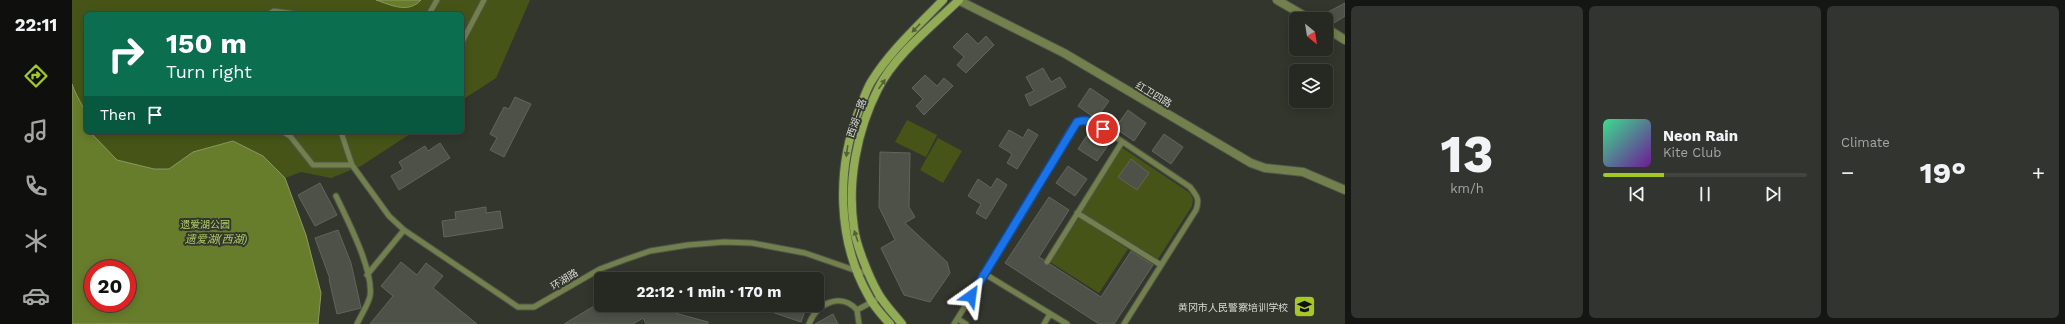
<!DOCTYPE html>
<html lang="en">
<head>
<meta charset="utf-8">
<style>
	:root { --surface:#262822; --page:#32342f; --text:#f1f3f6; --muted:#a4a6a5; --line:#424440; --accent:#a4c825 }
	body { margin:0; font-family:"Work Sans","Noto Sans SC",sans-serif; background:var(--page); color:var(--text); height:100vh; display:flex; flex-direction:column; font-size:15px; white-space:nowrap }
	* { box-sizing:border-box; margin:0 }
	p { font-size:13px; color:var(--muted) }
	.icon { flex:none; width:22px; height:22px; fill:none; stroke:currentColor; stroke-width:2; stroke-linecap:round; stroke-linejoin:round }
	.map { position:relative; flex:1; overflow:hidden }
	.side { display:flex; flex-direction:column; gap:6px; padding:6px; background:#151613; width:720px }
	.side>* { flex:none }
	.hud { position:absolute; left:12px; top:12px; width:380px; height:122px; border-radius:6px; box-shadow:0 2px 10px #0003,0 0 0 1px var(--line); background:#0b6e4f; color:#fff; overflow:hidden }
	.needle { width:26px; rotate:150deg }
	.tools { position:absolute; left:1217px; top:12px; display:grid; gap:8px }
	.tools a { display:grid; place-items:center; width:44px; height:44px; border-radius:6px; background:var(--surface); box-shadow:0 2px 10px #0003,0 0 0 1px var(--line); font-size:20px }
	.speed { position:absolute; left:12px; top:260px; display:flex; gap:8px; font-size:20px; font-weight:700; text-align:center }
	.speed>* { display:grid; place-content:center; width:52px; height:52px; border-radius:50%; background:var(--surface); box-shadow:0 2px 10px #0003,0 0 0 1px var(--line); line-height:1 }
	.speed .limit { border:6px solid #d22; background:#fff; color:#111 }
	.pin { position:absolute; display:grid; place-items:center; width:34px; height:34px; color:#fff; margin:-17px; border:2px solid #fff; border-radius:50%; box-shadow:0 1px 4px #0007 }
	.me { position:absolute; width:44px; margin:-22px; rotate:31deg; stroke-linejoin:round; filter:drop-shadow(0 0 3px #0008) }
	.turn { display:flex; align-items:center; gap:14px; height:84px; padding:0 16px; font-size:18px }
	.turn .icon { width:52px; height:52px; stroke-width:2.5 }
	.turn b { display:block; font-size:28px; line-height:34px }
	.then { display:flex; align-items:center; height:38px; padding:0 16px; background:#0003; gap:8px; font-size:15px }
	.big { font-size:30px; font-weight:700; line-height:1.1 }
	.side .card { flex:1; display:flex; flex-direction:column; justify-content:center; gap:6px; min-width:0; padding:0 14px; border-radius:6px; background:var(--page) }
	.side .dial { align-items:center; gap:0 }
	.dial b { font-size:52px; line-height:1 }
	.song { display:flex; align-items:center; gap:12px }
	.cover { width:48px; height:48px; border-radius:6px; background:linear-gradient(135deg,hsl(150 70% 55%),hsl(280 70% 35%)) }
	.played { height:4px; border-radius:2px; background:linear-gradient(90deg,var(--accent) 30%,var(--line) 30%) }
	.keys { display:flex; justify-content:space-around; direction:ltr }
	.heat { display:flex; justify-content:space-between; align-items:center; font-size:22px; direction:ltr }
	.side .tiles { flex:1; display:grid; gap:6px; grid-template-columns:repeat(3,1fr) }
	.trip { position:absolute; left:522px; top:272px; width:230px; height:40px; border-radius:6px; background:var(--surface); box-shadow:0 2px 10px #0003,0 0 0 1px var(--line); font-weight:700; line-height:40px; text-align:center }
	main { display:flex; flex:1; min-height:0 }
	.dock { display:flex; flex-direction:column; width:72px; justify-content:space-around; align-items:center; background:#0f100e; color:var(--muted) }
	.dock .icon { width:28px; height:28px }
	.dock .on { color:var(--accent) }
	.dock b { font-size:18px; color:var(--text) }
	.map>svg:first-child { display:block }
</style>
</head>
<body>
<main>
<nav class="dock">
<b>22:11</b>
<svg class="icon on" aria-label="directions" viewBox="0 0 24 24"><path d="M12 3l9 9-9 9-9-9zM9 14v-3h6M13 9l2 2-2 2"/></svg>
<svg class="icon" aria-label="music" viewBox="0 0 24 24"><path d="M9 18V5l10-2v13"/><circle cx="6" cy="18" r="3"/><circle cx="16" cy="16" r="3"/></svg>
<svg class="icon" aria-label="phone" viewBox="0 0 24 24"><path d="M5 4h4l2 5-3 2q2 4 5 5l2-3 5 2v4C11 20 4 13 5 4z"/></svg>
<svg class="icon" aria-label="climate" viewBox="0 0 24 24"><path d="M12 3v18M4 7l16 10M4 17L20 7"/></svg>
<svg class="icon" aria-label="car" viewBox="0 0 24 24"><path d="M5 17H2v-5l4-1 3-4h7l3 4 3 1v5h-3M9 17h6M6 11h13"/><circle cx="7" cy="17" r="2"/><circle cx="17" cy="17" r="2"/></svg>
</nav>
<div class="map">
<svg width="1273" height="324" viewBox="0 0 1273 324">
	<rect width="100%" height="100%" fill="#33362d"/>
	<path fill="#465517" fill-rule="evenodd" d="M0,0H458L424,78L390,100V14H14V132H341L289,166L259,178L229,172L213,178L234,235L249,293L246,324H0ZM21,269H55V303H21Z
		M835,120L865,135L854,157L823,142Z
		M866,138L890,151L871,183L848,170Z
		M1049,147L1118,193L1121,199L1120,206L1086,259L1009,212Z
		M1007,218L1056,249L1027,293L978,262Z"/>
	<path fill="#687d2b" stroke="#8a995e" fill-rule="evenodd" d="M304,0H349C336,14 319,5 304,0Z
		M0,84C3,93 7,99 11,107C15,115 14,124 14,132H18L45,160L82,169H97L121,152L161,141L191,156L213,178L234,235L249,293L246,324H0ZM21,269H55V303H21Z"/>
	<path fill="#4e5147" stroke="#61655b" d="M1273,3V16L1262,23L1256,12Z
		M895,33L906,44L914,36L922,45L894,73L885,65L892,57L881,47Z
		M971,68L979,82L988,77L994,87L958,106L953,95L962,91L954,77Z
		M853,75L865,86L872,78L881,86L852,115L844,106L851,99L840,88Z
		M1018,88L1037,101L1024,119L1006,106Z
		M443,97L459,104L432,157L418,150L425,138L418,134L432,107L437,109Z
		M1056,110L1074,123L1062,141L1043,128Z
		M956,129L966,135L945,169L935,163L940,154L927,146L937,130L951,138Z
		M1018,131L1037,144L1025,161L1006,149Z
		M1092,134L1111,147L1099,164L1080,151Z
		M368,143L378,158L327,190L319,176L331,169L327,162L353,146L356,151Z
		M808,152L838,153L837,207L843,217L833,223L875,262L878,273L858,302L832,295L809,248L823,240L807,207Z
		M1059,159L1077,173L1065,190L1046,177Z
		M996,166L1015,179L1003,196L984,183Z
		M925,178L935,185L914,219L904,213L909,204L896,196L906,179L919,188Z
		M248,183L265,215L243,226L226,195Z
		M977,197L997,210L967,257L972,260L973,265L978,264L1029,297L1059,251L1081,265L1042,324H1027L933,263Z
		M414,207V213L428,211L431,228L372,237L370,221L384,219L383,212Z
		M266,230L279,263L289,308L265,314L257,279H258L243,238Z
		M329,262L345,275L354,263L371,276L361,288L405,324H298L321,296L309,286Z
		M529,302V305H616L603,313L636,322V324H574L571,318L561,324H492Z
		M682,305H735L729,322L682,306Z
		M761,314L766,324H743Z"/>
	<g fill="none" stroke-linecap="round" stroke-linejoin="round">
		<defs>
			<path id="service" d="M197,14L202,11L225,14
				M357,14L365,0
				M390,42L412,0
				M211,132L218,136L241,165H280
				M269,132L280,165L317,216L332,230L446,307H462L528,269L552,260L578,251L616,245L652,242L680,243L733,253L785,271L797,273
				M264,196C275,219 302,271 298,296C296,305 289,315 285,324
				M1005,213L1089,265
				M975,262L1050,142
				M913,274L995,324
				M295,275L332,230
				M886,319L894,324
				M737,324C745,303 769,292 785,310
				M787,324L785,310L809,297
				M882,324L955,207L997,132C1004,122 1008,119 1021,122L1118,187C1125,196 1128,199 1124,210L1052,324
				M972,324L978,314"/>
			<path id="minor" d="M886,0L992,53L1179,163L1193,168L1231,172L1273,190
				M1205,0L1238,19
				M1254,28L1273,40"/>
			<path id="secondary" d="M818,324C810,315 801,306 796,295C765,240 764,169 787,110C791,101 794,90 799,82C818,51 846,26 871,0
				M830,324C822,314 812,304 806,293C797,277 784,245 782,228C775,182 785,130 806,89C822,56 860,26 887,0"/>
		</defs>
		<use href="#service" stroke="#51544b" stroke-width="7"/>
		<use href="#minor" stroke="#51544b" stroke-width="10"/>
		<use href="#secondary" stroke="#51544b" stroke-width="10"/>
		<use href="#service" stroke="#71804c" stroke-width="5"/>
		<use href="#minor" stroke="#71804c" stroke-width="8"/>
		<use href="#secondary" stroke="#92ab55" stroke-width="8"/>
	</g>
	<defs><path id="oneway-solid" d="M-6-.8H1V-3.2L6.5 0L1 3.2V.8H-6Z"/></defs>
	<g fill="#545f3b">
		<use href="#oneway-solid" transform="translate(844 28) rotate(134)"/>
		<use href="#oneway-solid" transform="translate(810 84) rotate(-55)"/>
		<use href="#oneway-solid" transform="translate(775 151) rotate(98)"/>
		<use href="#oneway-solid" transform="translate(784 236) rotate(-109)"/>
	</g>
	<g fill="none" stroke-linecap="round" stroke-linejoin="round">
		<defs>
			<path id="route" d="M899,296L1005,122C1016,119 1022,122 1031,129"/>
		</defs>
		<use href="#route" stroke="#114b97" stroke-width="10"/>
		<use href="#route" stroke="#1a73e8" stroke-width="7"/>
	</g>
	<defs>
		<symbol id="school-square" viewBox="-11 -11 22 22"><rect x="-9" y="-9" width="18" height="18" rx="4" fill="#a4c825" stroke="#33362d"/><path d="M0-5L7-2L0 1L-7-2ZM-4 1L0 2.5L4 1V4Q0 6-4 4Z" fill="#111"/></symbol>
	</defs>
	<g fill-rule="evenodd">
		<use href="#school-square" x="1220" y="294" width="25" height="25"/>
	</g>
	<g text-anchor="middle" stroke-width="4" stroke-linejoin="round" paint-order="stroke">
		<g font-size="10" fill="#d8dad4" stroke="#33362d">
			<text transform="translate(1082 94) rotate(31)" y="4">红卫四路</text>
			<text transform="translate(784 118) rotate(-71)" y="4">西湖一路</text>
			<text transform="translate(492 279) rotate(-31)" y="4">环湖路</text>
		</g>
		<g font-size="10" fill="#b2d063" stroke="#33362d">
			<text x="133" y="228">遗爱湖公园</text>
		</g>
		<g font-size="10" fill="#d8dad4" stroke="#33362d" text-anchor="end">
			<text x="1216" y="311">黄冈市人民警察培训学校</text>
		</g>
		<g font-size="11" font-style="italic" fill="#b0ce60" stroke="#33362d">
			<text x="144" y="243">遗爱湖(西湖)</text>
		</g>
	</g>
</svg>
<div class="tools">
<a><svg class="needle" viewBox="-14 -14 28 28"><path d="M0-13l5 13h-10z" fill="#e53935"/><path d="M0 13l5-13h-10z" fill="#a4a6a5"/></svg></a>
<a><svg class="icon" aria-label="layers" viewBox="0 0 24 24"><path d="M12 4l9 5-9 5-9-5zM3 14l9 5 9-5"/></svg></a>
</div>
<div class="speed"><div class="limit">20</div></div>
<div class="pin" style="left:1031px;top:129px;background:#d93025"><svg class="icon" aria-label="arrive" viewBox="0 0 24 24"><path d="M6 21V4h12l-3 4 3 4H6"/></svg></div>
<svg class="me" style="left:899px;top:296px" viewBox="-20 -20 40 40"><path d="M0-17L14 15 0 8-14 15z" fill="#1a73e8" stroke="#fff" stroke-width="4"/></svg>
<div class="trip">22:12 · 1 min · 170 m</div>
<div class="hud">
<div class="turn"><svg class="icon" aria-label="right" viewBox="0 0 24 24"><path d="M7 20v-9h11M14 6l5 5-5 5"/></svg><div><b>150 m</b>Turn right</div></div>
<div class="then">Then<svg class="icon" aria-label="arrive" viewBox="0 0 24 24"><path d="M6 21V4h12l-3 4 3 4H6"/></svg></div>
</div>
</div>
<section class="side">
<div class="tiles">
<div class="card dial"><b>13</b><p>km/h</p></div>
<div class="card">
<div class="song"><i class="cover"></i><div><b>Neon Rain</b><p>Kite Club</p></div></div>
<div class="played"></div>
<div class="keys"><svg class="icon" aria-label="previous" viewBox="0 0 24 24"><path d="M18 5L8 12l10 7zM5 5v14"/></svg><svg class="icon" aria-label="pause" viewBox="0 0 24 24"><path d="M8 5v14M16 5v14"/></svg><svg class="icon" aria-label="next" viewBox="0 0 24 24"><path d="M6 5l10 7-10 7zM19 5v14"/></svg></div>
</div>
<div class="card"><p>Climate</p>
<div class="heat"><a>−</a><b class="big">19°</b><a>+</a></div>
</div>
</div>
</section>
</main>
</body>
</html>
